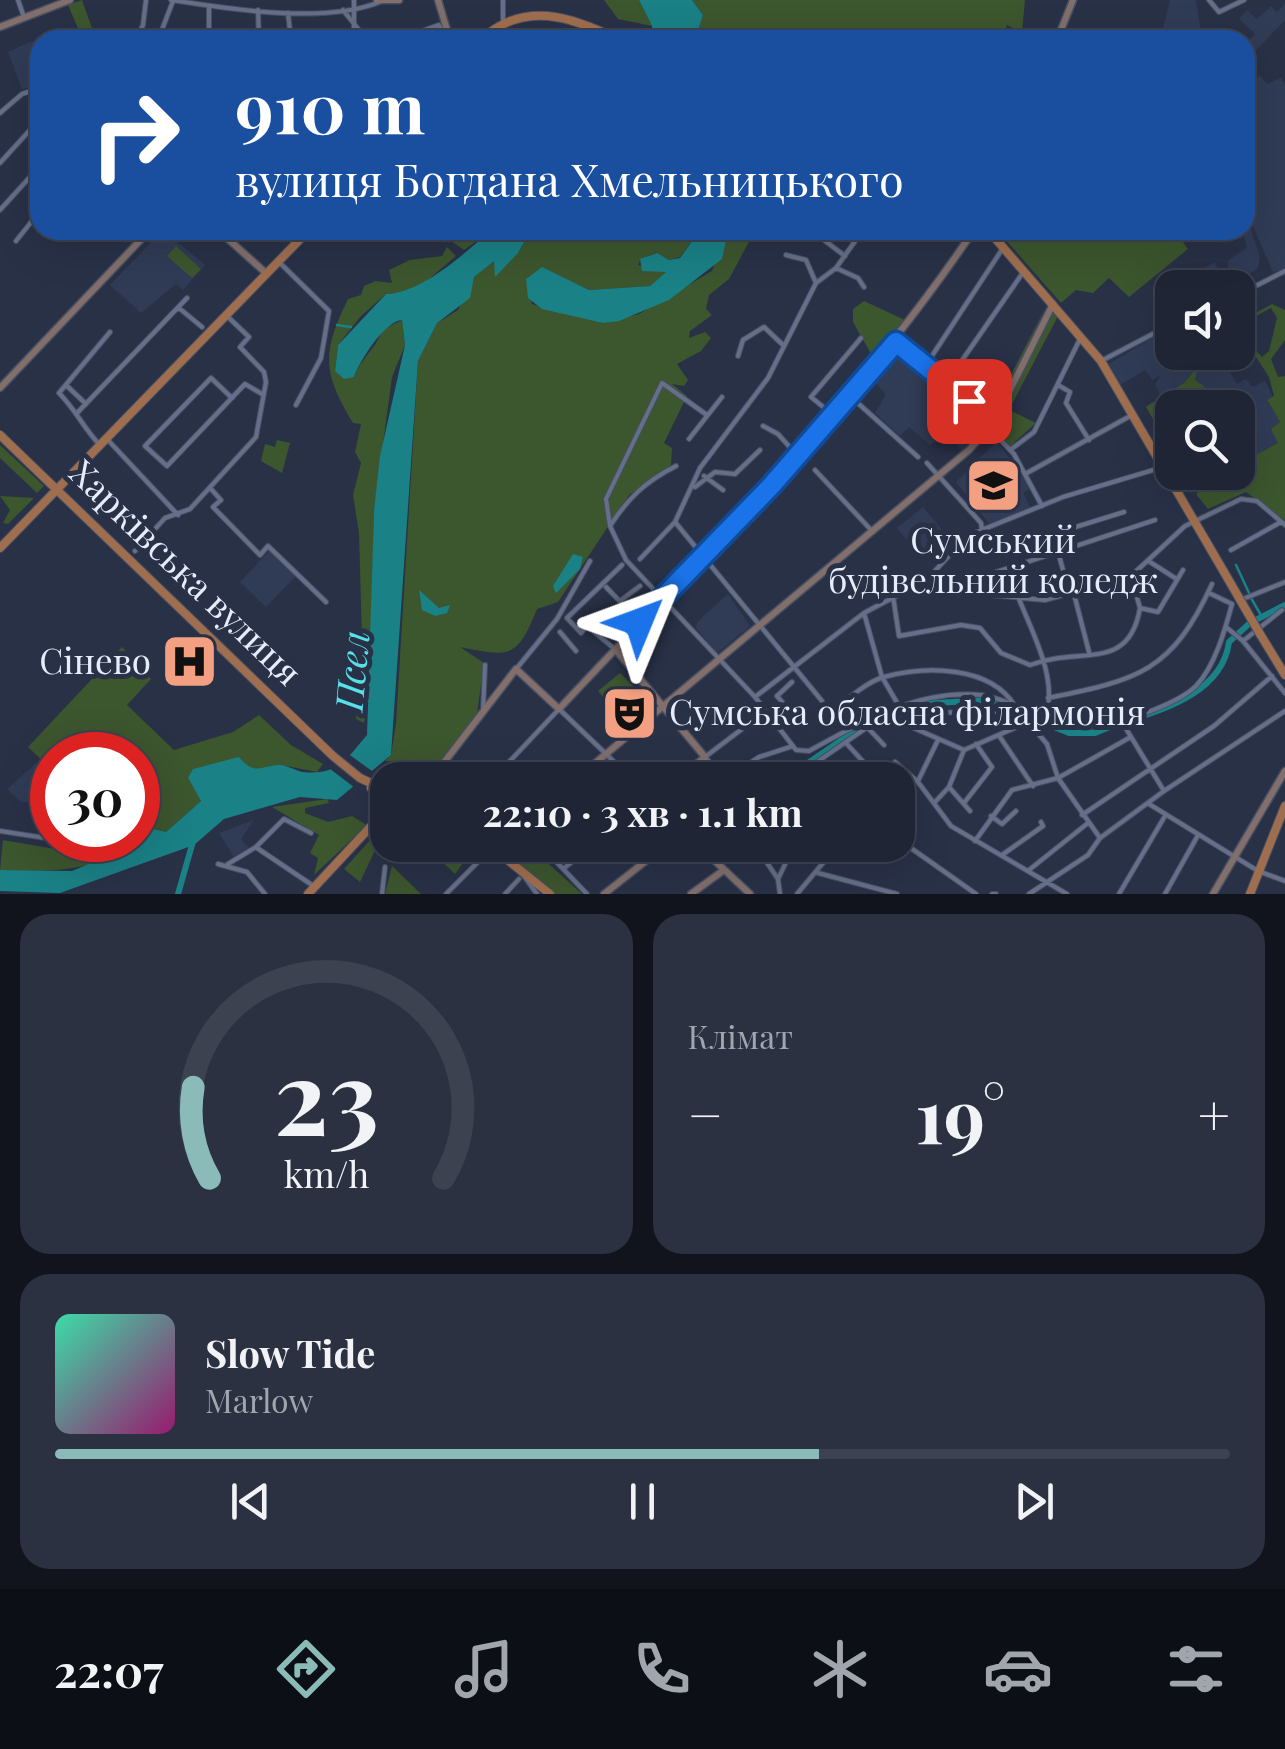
<!DOCTYPE html>
<html lang="uk">
<head>
<meta charset="utf-8">
<style>
	:root { --surface:#1f2535; --page:#2c3141; --text:#f1f3f6; --muted:#a1a5ad; --line:#3c4250; --accent:#8bbbb9 }
	body { margin:0; font-family:"Playfair Display",serif; background:var(--page); color:var(--text); height:100vh; display:flex; flex-direction:column; font-size:38px; white-space:nowrap }
	* { box-sizing:border-box; margin:0 }
	p { font-size:32px; color:var(--muted) }
	.icon { flex:none; width:55px; height:55px; fill:none; stroke:currentColor; stroke-width:2; stroke-linecap:round; stroke-linejoin:round }
	.map { position:relative; height:894px; overflow:hidden }
	.side { display:flex; flex-direction:column; gap:20px; padding:20px; background:#11141d; flex:1 }
	.side>* { flex:none }
	.hud { position:absolute; left:30px; top:30px; width:1225px; height:210px; border-radius:30px; box-shadow:0 10px 40px #0002,0 0 0 2px var(--line); background:#1a4fa0; color:#fff; overflow:hidden }
	.controls { position:absolute; left:1155px; top:270px; display:grid; gap:20px }
	.controls a { display:grid; place-items:center; width:100px; height:100px; border-radius:20px; background:var(--surface); box-shadow:0 10px 40px #0002,0 0 0 2px var(--line); font-size:50px }
	.speed { position:absolute; left:30px; top:732px; display:flex; gap:20px; font-size:50px; font-weight:700; text-align:center }
	.speed>* { display:grid; place-content:center; width:130px; height:130px; border-radius:50%; background:var(--surface); box-shadow:0 10px 40px #0002,0 0 0 2px var(--line); line-height:1 }
	.speed .limit { border:15px solid #d22; background:#fff; color:#111 }
	.pin { position:absolute; display:grid; place-items:center; width:85px; height:85px; color:#fff; margin:-42px; border-radius:20px; box-shadow:0 5px 15px #0006 }
	.me { position:absolute; width:110px; margin:-55px; rotate:46deg; stroke-linejoin:round; filter:drop-shadow(0 0 8px #0008) }
	.turn { display:flex; align-items:center; gap:35px; height:210px; padding:0 40px; font-size:45px }
	.turn .icon { width:130px; height:130px; stroke-width:2.5 }
	.turn b { display:block; font-size:70px; line-height:85px }
	.big { font-size:75px; font-weight:700; line-height:1.1 }
	.side .tile { flex:1; display:flex; flex-direction:column; justify-content:center; gap:15px; min-width:0; padding:0 35px; border-radius:30px; background:var(--page) }
	.side .dial { align-items:center; gap:0 }
	.dial svg { height:260px; overflow:visible; fill:none; stroke:var(--line); stroke-width:7; stroke-linecap:round; text-anchor:middle }
	.dial text { fill:var(--text); stroke:none }
	.song { display:flex; align-items:center; gap:30px }
	.cover { width:120px; height:120px; border-radius:15px; background:linear-gradient(135deg,hsl(160 70% 55%),hsl(320 70% 35%)) }
	.played { height:10px; border-radius:5px; background:linear-gradient(90deg,var(--accent) 65%,var(--line) 65%) }
	.keys { display:flex; justify-content:space-around; direction:ltr }
	.heat { display:flex; justify-content:space-between; align-items:center; font-size:55px; direction:ltr }
	.side .tiles { flex:1; display:grid; gap:20px; grid-template-columns:1fr 1fr }
	.tile:last-child { grid-column:span 2 }
	.trip { position:absolute; left:370px; top:762px; width:545px; height:100px; border-radius:30px; background:var(--surface); box-shadow:0 10px 40px #0002,0 0 0 2px var(--line); font-weight:700; line-height:100px; text-align:center }
	.dock { display:flex; height:160px; justify-content:space-around; align-items:center; background:#0c0f15; color:var(--muted) }
	.dock .icon { width:70px; height:70px }
	.dock .on { color:var(--accent) }
	.dock b { font-size:45px; color:var(--text) }
	.map>svg:first-child { display:block }
</style>
</head>
<body>
<div class="map">
<svg width="1285" height="894" viewBox="0 0 1285 894">
	<rect width="100%" height="100%" fill="#293147"/>
	<path fill="#303b56" d="M1170,0H1196L1202,40H1160Z
		M1285,4V20L1249,58L1245,45L1255,34L1239,19L1247,10L1257,19L1271,6L1277,12Z
		M73,28L76,37L84,40H40V86L22,89L8,52L25,44Z
		M1260,75L1267,84L1281,78L1285,84V269L1273,272L1245,208V86Z
		M1245,211L1260,258L1258,268L1229,287L1228,261L1247,247L1242,230Z
		M163,230L205,265L183,290L176,284L141,313L110,285Z
		M1215,262L1222,279L1220,287H1188L1184,279Z
		M1172,326V352L1194,353L1200,367L1220,356L1237,384L1246,379L1252,387L1265,381L1273,397L1267,401L1280,422L1278,443L1238,464V408H1172V440H1166L1147,405L1161,397L1155,384L1160,376L1152,380L1145,370L1120,385L1107,365Z
		M902,351L938,379L933,394L946,385L988,423L962,450L944,434L930,445L909,427L900,436L875,413L886,395L875,382Z
		M997,441L1031,488L1023,493L1031,508L991,526L956,482Z
		M923,507L945,534L919,555L897,528Z
		M270,550L297,575L266,607L240,582Z
		M728,594L750,626L717,653L696,628L697,622Z
		M36,763L52,775V801L21,802L7,789Z
		M254,820L241,839L249,848L234,857L219,833Z"/>
	<path fill="#3c562e" d="M82,0L94,34L80,33L68,5Z
		M604,0H639L652,26L618,19Z
		M692,0H1025L1022,32L1007,25L1001,40H695L703,15Z
		M468,230H492L464,250L451,241Z
		M531,230H700L680,257L669,260L656,253L641,259L638,265L666,272L650,286L589,290L542,268L526,279L532,304L603,323L639,314L712,271L728,230L786,233L751,238L729,279L709,295L706,309L712,315L690,331L689,338L705,332L711,338L701,351L677,364L688,380L684,386L672,384L687,396L664,443L672,448L671,466L629,495L558,602L537,609C517,659 510,657 460,647L484,663L477,714L435,769L431,772L409,763L412,777L404,779L397,775L399,762L385,761L391,755L396,723L418,361L437,323L458,310L474,277L491,262L504,263L518,253Z
		M1006,230H1174L1188,249L1129,297L1109,278L1093,293L1076,290L1061,303L1004,238Z
		M176,246L201,269L192,278L167,256Z
		M447,247L456,256L422,285L404,293L386,294L361,316L338,345L335,371L354,377C361,358 376,349 382,330L402,320L405,345L392,377L374,510L370,690L364,723L356,719L363,675L359,533L353,495L361,463L355,452L361,424L353,423C322,372 322,352 348,299L361,295L364,286L376,281L392,283L389,270L410,260L442,256Z
		M864,301L907,321L875,361L853,322V309Z
		M1272,304L1285,310V340L1271,359L1278,377L1285,376V521L1246,492L1208,509L1196,494L1221,473L1238,472V464L1278,443L1271,429L1280,422L1267,400L1274,396L1269,377L1243,337L1262,357L1269,351L1277,318L1271,308L1243,323L1238,307L1246,318Z
		M1045,308L994,417L990,416Z
		M1054,311L1058,316L1009,410L1036,423L1009,447L997,435L1001,429L996,423Z
		M1197,368L1195,380L1204,386L1207,398L1187,407L1170,408L1168,419L1157,426L1146,407L1184,383Z
		M277,440L290,443L282,473L261,461L265,444L275,447Z
		M0,445L44,486L37,493L0,458Z
		M0,496L34,498L8,524L3,523L10,510Z
		M122,647L151,679L127,705L174,750L233,732L259,715L291,745L323,764L317,772L281,765L260,771L249,768L188,778L201,801L166,832L150,828L142,832L144,841C86,873 63,871 0,870L3,840L55,849L68,840H138L141,750L134,755H52V770L28,747Z
		M620,673L638,691L615,711L598,691Z
		M327,799L329,803L305,808V813L328,822L352,816L367,825L314,875L318,858L310,853L319,835L272,807Z
		M372,838L378,844L360,882L344,869Z
		M437,845H443L463,863L455,874L434,854Z
		M509,845H541V857L582,894H554L502,852Z
		M392,866L421,894H385Z"/>
	<path fill="#1a8186" d="M639,0H692L703,15L695,40H653L652,26Z
		M492,230H531L518,253L495,277L494,261L474,277L470,298L437,323L418,361L391,755L337,800L300,797L224,819L194,845L60,893L0,891V870L72,871L144,841L145,827L166,832L201,801L188,778L193,769L239,757C255,776 259,766 280,765C287,765 296,771 303,772C338,776 348,757 367,735L374,510L380,456L405,345L402,320C385,321 360,360 354,377L344,379L335,371L338,345L386,294C423,293 464,253 492,230Z
		M700,230H728L722,259L669,300L619,321L603,323L542,309L528,298L526,279L542,267L589,290L650,286L666,272L642,271L640,259L657,253L669,260L680,258Z
		M573,554L583,557L580,569L556,593L553,586Z
		M419,590L439,608L450,605L447,613L435,616L422,610Z"/>
	<path fill="#293147" d="M347,753L379,776L359,791L325,765Z"/>
	<g fill="none" stroke-linecap="round" stroke-linejoin="round">
		<path stroke="#1a8186" stroke-width="2.5" d="M337,325L351,327
			M1236,565L1250,595
			M1251,598L1262,617"/>
		<path stroke="#1a8186" stroke-width="6" d="M1129,720C1169,709 1223,689 1229,642L1250,623L1285,605
			M783,780L868,722L918,704L987,700L1069,733H1095L1117,724
			M178,894L194,838"/>
		<defs>
			<path id="street" d="M18,0L24,17
				M171,0C229,9 327,25 382,1
				M503,0V20
				M1209,0L1219,12L1244,0
				M258,10L259,40
				M343,10L367,40
				M288,13L291,40
				M125,34L139,32
				M136,40L143,25L146,0
				M158,40L173,1
				M209,40V6
				M354,40V0
				M397,40L439,25L446,40
				M0,113L22,94L40,88
				M0,163L40,119
				M0,210L40,166
				M796,230L816,234L845,256
				M746,236L769,230
				M16,241L40,211
				M786,255L806,260L816,283
				M279,262L329,311L321,358L296,405
				M836,268L858,278L864,287
				M1238,295L1285,271
				M179,308L202,327
				M896,342L993,421
				M738,356L743,340L764,327L783,345
				M1101,361L1172,324
				M926,365L1003,248
				M947,382L1024,271
				M66,385L86,404
				M1058,385L1070,392L1066,403L1089,440
				M851,397L918,457
				M232,398L211,378L145,446L167,466L245,384L262,394
				M78,412L187,298
				M833,415L811,397L861,338
				M763,426L778,434L795,453
				M990,429L1014,454L1042,506
				M107,439L178,515
				M689,439L722,397
				M100,445C84,429 76,410 59,393L110,332
				M1010,450L1034,432L1080,339
				M927,463L981,523L982,530
				M676,466C646,481 628,498 610,526L626,560L755,697L796,750L809,751C862,722 918,689 981,695C1006,698 1028,715 1053,721C1063,723 1080,728 1090,727C1116,726 1178,704 1196,686C1215,666 1225,630 1232,604
				M815,470L873,532
				M1025,474L1132,415
				M704,476L723,490
				M695,487L715,472L735,474L760,450
				M211,489L221,500L213,507L260,555L268,546L326,602
				M675,522L700,468L768,378L816,283L836,268L863,230
				M610,526L606,499L662,383L707,415
				M1231,550L1281,522
				M135,551L165,518L190,509L256,437L266,382L264,372L240,347L249,337L227,316
				M640,559L675,522L822,701
				M1150,562L1175,578
				M1131,576L1140,608L1158,612L1183,570
				M923,584L967,536L1063,497L1160,468
				M606,587L641,623
				M982,593L981,577L1155,520
				M1209,593L1232,604
				M1074,594L1089,652
				M1070,595L1053,534L1124,512
				M893,596L899,636L961,625L980,628L1001,653L1030,665C1080,646 1129,673 1140,608
				M1019,599C1033,634 1059,681 1045,718
				M1243,599L1285,582
				M620,601L640,586
				M864,613L882,677L899,706
				M1226,627L1243,641L1285,693
				M560,632L576,651
				M1243,641L1282,610
				M616,650L587,626L581,633L567,618L622,565
				M517,668L557,619L590,561
				M755,697L864,613L911,588L1045,600L1131,576L1185,526L1241,499L1257,501L1285,525
				M1048,698C1138,680 1172,672 1212,584
				M483,711L485,665
				M966,713L972,730
				M826,717C842,704 865,682 884,677C925,666 990,665 1015,706
				M891,718L908,711L966,713L989,709L1030,724L1047,744L1058,778L1100,838
				M777,722L790,711L777,696L792,682
				M867,727L884,745
				M1125,727L1164,791
				M1000,737L1033,786
				M846,743L880,780
				M607,755L633,780
				M821,761L838,780
				M895,762L918,782L951,826L1067,894
				M439,769L455,780
				M492,780L559,709L604,752
				M725,780L759,757L790,747
				M726,780L705,757L767,710
				M779,780L786,773
				M791,780L866,728L891,718L964,750L1026,723
				M894,780L904,771
				M918,781L938,740
				M949,787L970,811
				M935,802L949,787L964,750
				M964,803L992,767L976,744
				M1149,804L1258,871L1285,881
				M1082,815L1214,726L1272,676
				M991,816L1002,824L1016,811
				M0,831L52,839
				M898,839L976,894
				M975,841L1012,790L1058,778L1129,738
				M551,845L547,852L587,894
				M257,848L315,887
				M704,851L719,845
				M759,851L778,879L780,894
				M1002,855L1043,826L1041,822
				M218,864L247,872L265,894
				M228,864L256,847L284,819L311,833
				M563,869L594,845
				M1029,870L1088,823
				M818,873L897,894
				M524,876L537,894
				M778,879L791,852
				M382,894L385,867
				M446,894L489,851
				M505,894L519,879
				M797,894L838,845
				M992,894H996
				M1029,894L1088,855L1100,838L1164,791L1285,711
				M1119,894L1165,816
				M1165,894L1197,837"/>
			<path id="secondary" d="M377,0H399
				M438,0L450,40
				M0,27L70,0
				M1057,40L1073,0
				M218,230L267,274
				M0,388L150,230
				M616,650L705,757L677,780
				M426,780L439,769L516,669L559,709C704,554 855,407 974,230
				M575,780L969,450L994,422L1053,304
				M698,845L750,894
				M604,894L666,845
				M691,894L724,870
				M1213,894L1285,771"/>
			<path id="primary" d="M481,40C523,0 571,16 619,40
				M988,230L1101,361L1224,572
				M0,435L333,756L360,778L388,791
				M0,548L309,230
				M1260,634L1285,675
				M371,788L383,799L382,813
				M489,845L550,894
				M308,894L388,808
				M1250,894L1285,806"/>
		</defs>
		<use href="#street" stroke="#484f63" stroke-width="6"/>
		<use href="#secondary" stroke="#484f63" stroke-width="9"/>
		<use href="#primary" stroke="#484f63" stroke-width="10"/>
		<use href="#street" stroke="#656f89" stroke-width="4"/>
		<use href="#secondary" stroke="#826f6c" stroke-width="6"/>
		<use href="#primary" stroke="#9f6e4e" stroke-width="8"/>
		<defs>
			<path id="primary-bridge" d="M1224,572L1260,634"/>
		</defs>
		<use href="#primary-bridge" stroke="#484f63" stroke-width="10" stroke-linecap="butt"/>
		<use href="#primary-bridge" stroke="#9f6e4e" stroke-width="8"/>
	</g>
	<g fill="none" stroke-linecap="round" stroke-linejoin="round">
		<defs>
			<path id="route" d="M639,622L771,486L896,342L969,401"/>
		</defs>
		<use href="#route" stroke="#114b97" stroke-width="25"/>
		<use href="#route" stroke="#1a73e8" stroke-width="18"/>
	</g>
	<defs>
		<symbol id="university-square" viewBox="-11 -11 22 22"><rect x="-9" y="-9" width="18" height="18" rx="4" fill="#f2a081" stroke="#293147"/><path d="M0-5L7-2L0 1L-7-2ZM-4 1L0 2.5L4 1V4Q0 6-4 4Z" fill="#111"/></symbol>
		<symbol id="hospital-square" viewBox="-11 -11 22 22"><rect x="-9" y="-9" width="18" height="18" rx="4" fill="#f2a081" stroke="#293147"/><path d="M-5-5h3v3.5h4V-5h3V5h-3V1.5h-4V5h-3Z" fill="#111"/></symbol>
		<symbol id="theatre-square" viewBox="-11 -11 22 22"><rect x="-9" y="-9" width="18" height="18" rx="4" fill="#f2a081" stroke="#293147"/><path d="M-5-5.5Q0-4 5-5.5V0Q5 5 0 6Q-5 5-5 0ZM-3.3-2.5H-1v1.5H-3.3ZM1-2.5H3.3v1.5H1ZM-2.8 1Q0 5.5 2.8 1Z" fill="#111"/></symbol>
	</defs>
	<g fill-rule="evenodd">
		<use href="#university-square" x="962" y="454" width="63" height="63"/>
		<use href="#hospital-square" x="158" y="630" width="63" height="63"/>
		<use href="#theatre-square" x="598" y="682" width="63" height="63"/>
	</g>
	<g text-anchor="middle" stroke-width="10" stroke-linejoin="round" paint-order="stroke">
		<g font-size="35" fill="#e6ecfb" stroke="#293147">
			<text x="993" y="553">Сумський<tspan x="993" dy="40">будівельний коледж</tspan></text>
			<text x="151" y="674" text-anchor="end">Сінево</text>
			<text x="669" y="725" text-anchor="start">Сумська обласна філармонія</text>
		</g>
		<g font-size="35" fill="#e6ecfb" stroke="#293147">
			<text transform="translate(185 573) rotate(44)" y="12">Харківська вулиця</text>
		</g>
		<g font-size="38" font-style="italic" fill="#57e0e8" stroke="#293147">
			<text transform="translate(353 671) rotate(-85)" y="13">Псел</text>
		</g>
	</g>
</svg>
<div class="controls">
<a><svg class="icon" aria-label="sound" viewBox="0 0 24 24"><path d="M4 9h4l5-4v14l-5-4H4zM17 9q2 3 0 6"/></svg></a>
<a><svg class="icon" aria-label="search" viewBox="0 0 24 24"><circle cx="10" cy="10" r="6"/><path d="M15 15l6 6"/></svg></a>
</div>
<div class="speed"><div class="limit">30</div></div>
<div class="pin" style="left:969px;top:401px;background:#d93025"><svg class="icon" aria-label="arrive" viewBox="0 0 24 24"><path d="M6 21V4h12l-3 4 3 4H6"/></svg></div>
<svg class="me" style="left:639px;top:622px" viewBox="-20 -20 40 40"><path d="M0-17L14 15 0 8-14 15z" fill="#1a73e8" stroke="#fff" stroke-width="4"/></svg>
<div class="trip">22:10 · 3 хв · 1.1 km</div>
<div class="hud">
<div class="turn"><svg class="icon" aria-label="right" viewBox="0 0 24 24"><path d="M7 20v-9h11M14 6l5 5-5 5"/></svg><div><b>910 m</b>вулиця Богдана Хмельницького</div></div>
</div>
</div>
<section class="side">
<div class="tiles">
<div class="tile dial"><svg viewBox="0 0 100 80">
<path d="M14 69A42 42 0 1 1 86 69"/>
<path d="M14 69A42 42 0 0 1 9 41" stroke="#8bbbb9"/>
<text x="50" y="56" font-size="32" font-weight="700">23</text>
<text x="50" y="72" font-size="11">km/h</text>
</svg></div>
<div class="tile"><p>Клімат</p>
<div class="heat"><a>−</a><b class="big">19°</b><a>+</a></div>
</div>
<div class="tile">
<div class="song"><i class="cover"></i><div><b>Slow Tide</b><p>Marlow</p></div></div>
<div class="played"></div>
<div class="keys"><svg class="icon" aria-label="previous" viewBox="0 0 24 24"><path d="M18 5L8 12l10 7zM5 5v14"/></svg><svg class="icon" aria-label="pause" viewBox="0 0 24 24"><path d="M8 5v14M16 5v14"/></svg><svg class="icon" aria-label="next" viewBox="0 0 24 24"><path d="M6 5l10 7-10 7zM19 5v14"/></svg></div>
</div>
</div>
</section>
<nav class="dock">
<b>22:07</b>
<svg class="icon on" aria-label="directions" viewBox="0 0 24 24"><path d="M12 3l9 9-9 9-9-9zM9 14v-3h6M13 9l2 2-2 2"/></svg>
<svg class="icon" aria-label="music" viewBox="0 0 24 24"><path d="M9 18V5l10-2v13"/><circle cx="6" cy="18" r="3"/><circle cx="16" cy="16" r="3"/></svg>
<svg class="icon" aria-label="phone" viewBox="0 0 24 24"><path d="M5 4h4l2 5-3 2q2 4 5 5l2-3 5 2v4C11 20 4 13 5 4z"/></svg>
<svg class="icon" aria-label="climate" viewBox="0 0 24 24"><path d="M12 3v18M4 7l16 10M4 17L20 7"/></svg>
<svg class="icon" aria-label="car" viewBox="0 0 24 24"><path d="M5 17H2v-5l4-1 3-4h7l3 4 3 1v5h-3M9 17h6M6 11h13"/><circle cx="7" cy="17" r="2"/><circle cx="17" cy="17" r="2"/></svg>
<svg class="icon" aria-label="filters" viewBox="0 0 24 24"><path d="M4 7h16M4 17h16"/><circle cx="9" cy="7" r="2"/><circle cx="15" cy="17" r="2"/></svg>
</nav>
</body>
</html>
